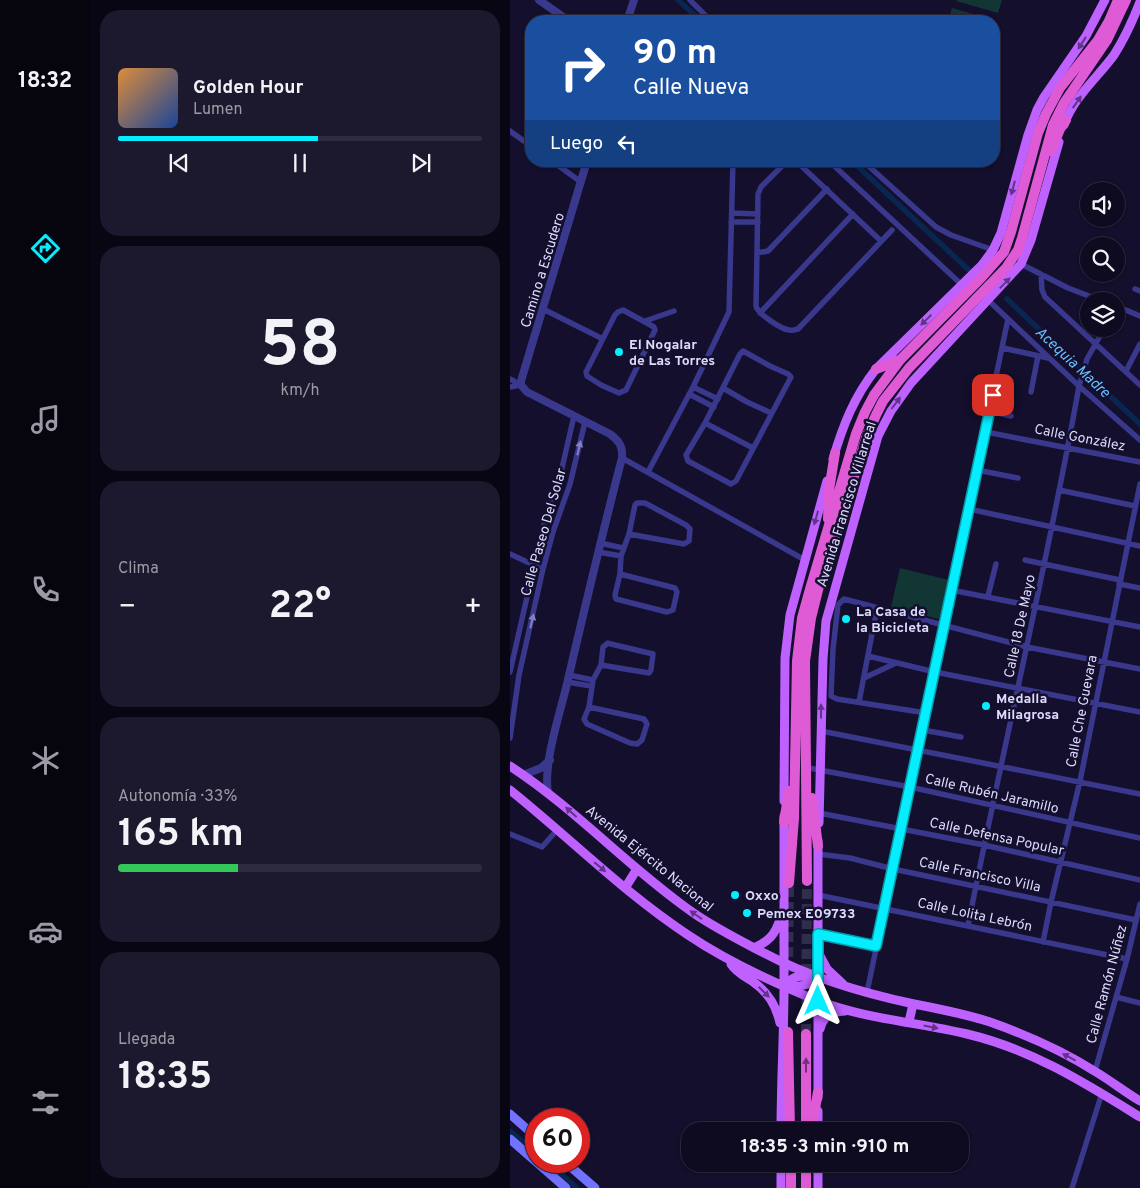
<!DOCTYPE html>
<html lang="es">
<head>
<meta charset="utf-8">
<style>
	:root { --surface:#0e0b21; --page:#1c192e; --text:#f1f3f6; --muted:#9b9ba5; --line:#2e2b3f; --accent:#06edff }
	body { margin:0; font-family:Overpass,sans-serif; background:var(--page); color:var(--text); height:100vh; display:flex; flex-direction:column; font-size:19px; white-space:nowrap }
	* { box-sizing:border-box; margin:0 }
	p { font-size:16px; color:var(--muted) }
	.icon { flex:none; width:28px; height:28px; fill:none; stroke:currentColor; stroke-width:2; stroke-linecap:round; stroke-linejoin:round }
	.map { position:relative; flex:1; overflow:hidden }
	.drawer { display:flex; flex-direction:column; gap:10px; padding:10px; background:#080612; width:420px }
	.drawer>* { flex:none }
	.hud { position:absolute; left:15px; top:15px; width:475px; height:152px; border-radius:20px; box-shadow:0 1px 4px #0004,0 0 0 1px var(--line); background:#1a4fa0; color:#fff; overflow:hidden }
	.tools { position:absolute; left:570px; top:182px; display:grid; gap:10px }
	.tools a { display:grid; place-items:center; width:45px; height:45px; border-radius:50%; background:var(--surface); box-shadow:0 1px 4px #0004,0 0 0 1px var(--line); font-size:25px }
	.speed { position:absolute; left:15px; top:1108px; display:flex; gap:10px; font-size:25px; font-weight:700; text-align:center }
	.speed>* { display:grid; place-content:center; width:65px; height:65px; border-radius:50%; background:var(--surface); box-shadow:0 1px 4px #0004,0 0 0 1px var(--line); line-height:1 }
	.speed .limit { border:8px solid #d22; background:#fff; color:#111 }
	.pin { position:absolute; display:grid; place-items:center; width:42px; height:42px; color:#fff; margin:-21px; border-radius:10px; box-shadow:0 2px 8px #0006 }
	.me { position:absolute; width:55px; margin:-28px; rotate:0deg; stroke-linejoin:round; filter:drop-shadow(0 0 4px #0008) }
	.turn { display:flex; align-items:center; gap:18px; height:105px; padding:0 25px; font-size:22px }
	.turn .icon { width:65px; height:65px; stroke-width:2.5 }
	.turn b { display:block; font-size:35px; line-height:42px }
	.then { display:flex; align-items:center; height:48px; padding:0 25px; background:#0003; gap:10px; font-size:19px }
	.big { font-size:38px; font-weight:700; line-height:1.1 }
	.drawer .card { flex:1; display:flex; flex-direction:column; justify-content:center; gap:8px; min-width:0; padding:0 18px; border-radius:20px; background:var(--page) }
	.drawer .dial { align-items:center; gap:0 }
	.dial b { font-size:65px; line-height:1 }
	.song { display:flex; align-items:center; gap:15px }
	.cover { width:60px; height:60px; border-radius:8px; background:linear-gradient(135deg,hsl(30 70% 55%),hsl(220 70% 35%)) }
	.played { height:5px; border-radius:2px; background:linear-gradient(90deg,var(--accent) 55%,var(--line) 55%) }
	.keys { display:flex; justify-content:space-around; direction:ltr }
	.heat { display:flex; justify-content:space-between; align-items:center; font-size:28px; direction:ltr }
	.charge { height:8px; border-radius:4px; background:linear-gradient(90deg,#34c759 33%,var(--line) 0) }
	.trip { position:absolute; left:171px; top:1122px; width:288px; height:50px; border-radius:20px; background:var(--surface); box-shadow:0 1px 4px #0004,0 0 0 1px var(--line); font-weight:700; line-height:50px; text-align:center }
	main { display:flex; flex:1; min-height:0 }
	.tabs { display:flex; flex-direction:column; width:90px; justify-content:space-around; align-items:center; background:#06040d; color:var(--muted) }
	.tabs .icon { width:35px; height:35px }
	.tabs .current { color:var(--accent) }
	.tabs b { font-size:22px; color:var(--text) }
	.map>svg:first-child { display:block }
</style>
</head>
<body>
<main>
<nav class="tabs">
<b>18:32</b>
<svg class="icon current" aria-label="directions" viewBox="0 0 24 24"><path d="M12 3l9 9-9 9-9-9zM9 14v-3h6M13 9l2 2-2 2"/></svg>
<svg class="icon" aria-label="music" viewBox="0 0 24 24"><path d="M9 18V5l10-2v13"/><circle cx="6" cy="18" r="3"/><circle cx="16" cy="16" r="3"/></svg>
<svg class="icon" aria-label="phone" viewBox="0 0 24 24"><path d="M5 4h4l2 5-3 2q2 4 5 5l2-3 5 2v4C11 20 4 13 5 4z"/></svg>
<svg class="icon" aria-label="climate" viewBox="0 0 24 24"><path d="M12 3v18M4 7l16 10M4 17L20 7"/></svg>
<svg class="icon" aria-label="car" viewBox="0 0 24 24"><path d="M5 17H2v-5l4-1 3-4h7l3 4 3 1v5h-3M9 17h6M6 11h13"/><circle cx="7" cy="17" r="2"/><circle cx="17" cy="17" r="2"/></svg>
<svg class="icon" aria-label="filters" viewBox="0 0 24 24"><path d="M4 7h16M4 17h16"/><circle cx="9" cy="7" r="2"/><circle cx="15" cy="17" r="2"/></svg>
</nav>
<section class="drawer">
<div class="card">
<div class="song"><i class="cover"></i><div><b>Golden Hour</b><p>Lumen</p></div></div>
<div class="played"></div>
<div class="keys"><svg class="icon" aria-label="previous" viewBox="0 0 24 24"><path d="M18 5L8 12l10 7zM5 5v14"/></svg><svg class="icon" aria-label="pause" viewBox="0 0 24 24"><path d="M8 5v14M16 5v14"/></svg><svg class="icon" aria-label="next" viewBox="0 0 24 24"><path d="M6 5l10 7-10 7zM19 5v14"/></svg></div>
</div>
<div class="card dial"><b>58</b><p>km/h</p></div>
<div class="card"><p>Clima</p>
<div class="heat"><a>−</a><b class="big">22°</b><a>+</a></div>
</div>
<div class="card"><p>Autonomía · 33%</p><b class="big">165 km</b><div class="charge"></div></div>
<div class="card"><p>Llegada</p><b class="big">18:35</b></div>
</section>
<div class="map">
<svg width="630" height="1188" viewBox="0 0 630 1188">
	<rect width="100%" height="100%" fill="#130f2c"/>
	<path fill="#123634" d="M447,0H492L488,13L446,1Z
		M442,8L484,20V22L438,21Z
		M390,568L439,580L429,619L381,607Z"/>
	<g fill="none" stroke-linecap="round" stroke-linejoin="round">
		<path stroke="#092651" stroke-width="5.5" d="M168,0L191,21
			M342,161L462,273
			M497,299L630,424
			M0,1131L26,1153
			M36,1161L67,1188"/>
		<path stroke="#312d4c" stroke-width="10" stroke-dasharray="10 5" stroke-linecap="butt" d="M278,972L279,883
			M296,1034L297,881"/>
		<path stroke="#39388d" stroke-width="5.5" d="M180,0L201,21
			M0,131L21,146
			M42,161L71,182
			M277,161L251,187L248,194L246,306C248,314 271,329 279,330C283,331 284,330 288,329L382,230
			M286,161L371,241
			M319,161L452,285
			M353,161L426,227L441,235L483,250
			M222,213L248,214
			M221,222H248
			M247,253L258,251L317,189
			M511,264L558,288L592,301
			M531,274L532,290L535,297L630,385
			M625,289L630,291
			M478,300L569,386L630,440
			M606,306L630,316
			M33,309L93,339
			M113,310L144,327L145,330L116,390L109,393L91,385L77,376L76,372L105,315L108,312Z
			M250,313L343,214
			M135,321L164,311
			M493,348L538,358
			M233,351L260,366L278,374L281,377L226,481L221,484L178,461L176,455L195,423L230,354Z
			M616,371L630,344
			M0,379L4,381L6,385
			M0,387L11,385
			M183,387L208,399
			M213,388L237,402L261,413
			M521,392L528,356
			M179,394L204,407
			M480,411L501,416
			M195,423L243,448
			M476,432L630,462
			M112,458L295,560
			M467,470L508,478
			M138,472L183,387L219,312L223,161
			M549,490L625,506
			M459,509L630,546
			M90,543L113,548
			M88,552L111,556
			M0,554L28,567
			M515,560L610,580
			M110,574L165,588L167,592L163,610L157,612L106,599L105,595L110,574L111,556L119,534L125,505L127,503H135L176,525L180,529L179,541L174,544L119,534
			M609,584L630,588
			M441,590L630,627
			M478,596L486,564
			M358,656L425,672L630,712
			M0,672L32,531L52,468L64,416
			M59,675L83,680
			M354,678L386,663
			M57,682L81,686
			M349,702L367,608
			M79,707L134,719L137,724L132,740L127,744L120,743L77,724L74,719L79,707L83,680L91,665L93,647L98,643L101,644L143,654L141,670L139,673L91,665
			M416,713L327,699L321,696L323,649L328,605L334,599L517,647L630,669
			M413,730L451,737
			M311,731L630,794
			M0,738L9,675L33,569L43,532L60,484L75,422
			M299,768L400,787L630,838
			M309,813L474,845L630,880
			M0,834L32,847L47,830
			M308,854L340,858L383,869L626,920
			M308,895L617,959
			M458,926C493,746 537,567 569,386L577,359L594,329
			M308,934L367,946
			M533,942L541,902L570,781L630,484
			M357,992L498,319
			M606,997L630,1003
			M585,1071L617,959L630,904
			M562,1188L592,1093"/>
		<path stroke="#39388d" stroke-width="8" d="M29,0L59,21
			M117,21L124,0
			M13,775L31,768L40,760
			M38,793C33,765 49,716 56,688C74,611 92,534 112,458C113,446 109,441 100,434L17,392L11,385V381L77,161"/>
		<path stroke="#7172ff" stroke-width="9" d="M0,1114L26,1137
			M0,1139L56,1188
			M54,1161L85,1188"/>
		<path stroke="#bf61ff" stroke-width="9" d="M554,125C563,98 588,77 604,55C615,38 623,20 630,2
			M323,459C333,425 344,397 366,369L472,265L483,250L491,233L518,135L527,110L534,97L576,36L595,0
			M0,766C66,809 120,869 185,914C207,929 231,941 254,953C301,978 352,993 404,1004C430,1009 455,1014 480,1022C517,1035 553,1051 586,1072C601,1081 615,1092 630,1101
			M0,790C60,838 114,893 178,935C218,962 262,982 306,1000C354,1019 407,1022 457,1034C521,1049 575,1083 630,1117
			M274,801L275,658L280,615L317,481
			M309,823L313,659L316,621L368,436L381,411L401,383L511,264L521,240L549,142
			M115,888L127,869
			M244,948C259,941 265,935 270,919
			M310,956L317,969L333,984
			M221,964C226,972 234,976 242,981C258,992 266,1005 270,1023
			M274,987C282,977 287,975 299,977
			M279,987C291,987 299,985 308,979
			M399,1022L403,1004
			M310,1029C313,1016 323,1011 335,1011
			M308,1098V841
			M308,1111V1131
			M271,1131C271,1083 274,1035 274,987C274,930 274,873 274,816
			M271,1164V1188
			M308,1164V1188"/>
		<path stroke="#df5bd5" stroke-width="10" d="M541,151L550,129L556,120
			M366,369L389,360
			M318,519L319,490L325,453
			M302,798L308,846
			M274,822L279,791
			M297,881L295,661L301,618L308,590L356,438L366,415L373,401L399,368L496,268L508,250L512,238L543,125L554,103L597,40L616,0
			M279,883L284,818L287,661L292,618L300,589L346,434L355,412L364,395L390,360L472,277L494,252L501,232L528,133L536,114L550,88L588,40L599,21L608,0
			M278,1032L280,1131
			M296,1034V1131
			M301,1130L308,1092
			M281,1164V1188
			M296,1164V1188"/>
	</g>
	<defs><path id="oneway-solid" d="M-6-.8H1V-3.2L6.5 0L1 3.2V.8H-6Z" transform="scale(1.25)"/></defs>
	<g fill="#60348b">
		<use href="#oneway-solid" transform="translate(572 43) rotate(123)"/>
		<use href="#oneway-solid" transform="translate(567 102) rotate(-55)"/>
		<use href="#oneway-solid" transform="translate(503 188) rotate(105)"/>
		<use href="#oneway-solid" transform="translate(495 283) rotate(-46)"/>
		<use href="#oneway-solid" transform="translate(416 320) rotate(136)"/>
		<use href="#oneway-solid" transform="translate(386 403) rotate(-53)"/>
		<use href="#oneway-solid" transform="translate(306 518) rotate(106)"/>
		<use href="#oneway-solid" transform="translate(311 711) rotate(-90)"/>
		<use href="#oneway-solid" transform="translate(61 812) rotate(-138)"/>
		<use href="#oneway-solid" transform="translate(90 867) rotate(40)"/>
		<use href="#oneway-solid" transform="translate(186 915) rotate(-145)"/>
		<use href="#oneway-solid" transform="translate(254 992) rotate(45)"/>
		<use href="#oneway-solid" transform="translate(421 1027) rotate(11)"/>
		<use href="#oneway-solid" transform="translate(559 1057) rotate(-152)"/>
	</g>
	<g fill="#8381c0">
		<use href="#oneway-solid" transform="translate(69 448) rotate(-77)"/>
		<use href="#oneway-solid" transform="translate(22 621) rotate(-77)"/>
	</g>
	<use fill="#6f3178" href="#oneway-solid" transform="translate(296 1065) rotate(-90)"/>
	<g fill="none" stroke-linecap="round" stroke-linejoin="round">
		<defs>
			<path id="route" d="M308,1001V934L366,946L483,395"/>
		</defs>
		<use href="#route" stroke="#049aa6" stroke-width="12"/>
		<use href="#route" stroke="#06edff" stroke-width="9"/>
	</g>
	<g fill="#06edff" stroke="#130f2c" stroke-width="2">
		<circle cx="109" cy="352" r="5"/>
		<circle cx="336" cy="619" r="5"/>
		<circle cx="476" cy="706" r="5"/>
		<circle cx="225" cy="895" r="5"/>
		<circle cx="237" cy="913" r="5"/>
	</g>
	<g text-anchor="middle" stroke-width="5" stroke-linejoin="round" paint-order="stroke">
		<g font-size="14" fill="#dddaff" stroke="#130f2c">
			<text transform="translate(32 270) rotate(-73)" y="5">Camino a Escudero</text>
			<text transform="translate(570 437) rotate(11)" y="5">Calle González</text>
			<text transform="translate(336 504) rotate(-73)" y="5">Avenida Francisco Villarreal</text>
			<text transform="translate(33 532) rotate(-74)" y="5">Calle Paseo Del Solar</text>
			<text transform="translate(509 626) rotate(-78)" y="5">Calle 18 De Mayo</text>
			<text transform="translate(571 711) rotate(-79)" y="5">Calle Che Guevara</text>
			<text transform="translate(482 793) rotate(13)" y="5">Calle Rubén Jaramillo</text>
			<text transform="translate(487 836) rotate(12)" y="5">Calle Defensa Popular</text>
			<text transform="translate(140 858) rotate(39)" y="5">Avenida Ejército Nacional</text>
			<text transform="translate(470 874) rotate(12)" y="5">Calle Francisco Villa</text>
			<text transform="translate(465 914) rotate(12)" y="5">Calle Lolita Lebrón</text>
			<text transform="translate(596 984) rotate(-75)" y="5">Calle Ramón Núñez</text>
		</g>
		<g font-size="14" font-weight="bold" fill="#dddaff" stroke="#130f2c" text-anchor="start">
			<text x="119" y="349">El Nogalar<tspan x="119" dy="16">de Las Torres</tspan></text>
			<text x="346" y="616">La Casa de<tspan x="346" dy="16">la Bicicleta</tspan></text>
			<text x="486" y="703">Medalla<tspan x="486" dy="16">Milagrosa</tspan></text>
			<text x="235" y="900">Oxxo</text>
			<text x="247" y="918">Pemex E09733</text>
		</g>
		<g font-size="15" font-style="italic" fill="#68bdff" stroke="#130f2c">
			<text transform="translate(563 362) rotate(43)" y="5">Acequia Madre</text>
		</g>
	</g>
</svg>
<div class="tools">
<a><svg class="icon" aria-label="sound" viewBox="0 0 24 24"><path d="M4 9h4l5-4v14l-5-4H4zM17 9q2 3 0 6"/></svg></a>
<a><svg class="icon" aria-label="search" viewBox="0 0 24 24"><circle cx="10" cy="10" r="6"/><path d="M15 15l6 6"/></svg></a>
<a><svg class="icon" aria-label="layers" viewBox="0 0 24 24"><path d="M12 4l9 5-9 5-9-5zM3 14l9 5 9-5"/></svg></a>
</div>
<div class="speed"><div class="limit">60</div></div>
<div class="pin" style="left:483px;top:395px;background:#d93025"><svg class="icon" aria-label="arrive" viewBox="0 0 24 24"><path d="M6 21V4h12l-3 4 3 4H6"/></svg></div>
<svg class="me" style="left:308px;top:1001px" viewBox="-20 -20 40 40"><path d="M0-17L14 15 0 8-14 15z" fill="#06edff" stroke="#fff" stroke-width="4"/></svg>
<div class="trip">18:35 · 3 min · 910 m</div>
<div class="hud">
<div class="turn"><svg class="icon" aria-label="right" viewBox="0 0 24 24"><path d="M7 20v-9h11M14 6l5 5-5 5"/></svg><div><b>90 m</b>Calle Nueva</div></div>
<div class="then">Luego<svg class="icon" aria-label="left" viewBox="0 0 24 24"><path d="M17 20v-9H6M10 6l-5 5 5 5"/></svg></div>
</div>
</div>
</main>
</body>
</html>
